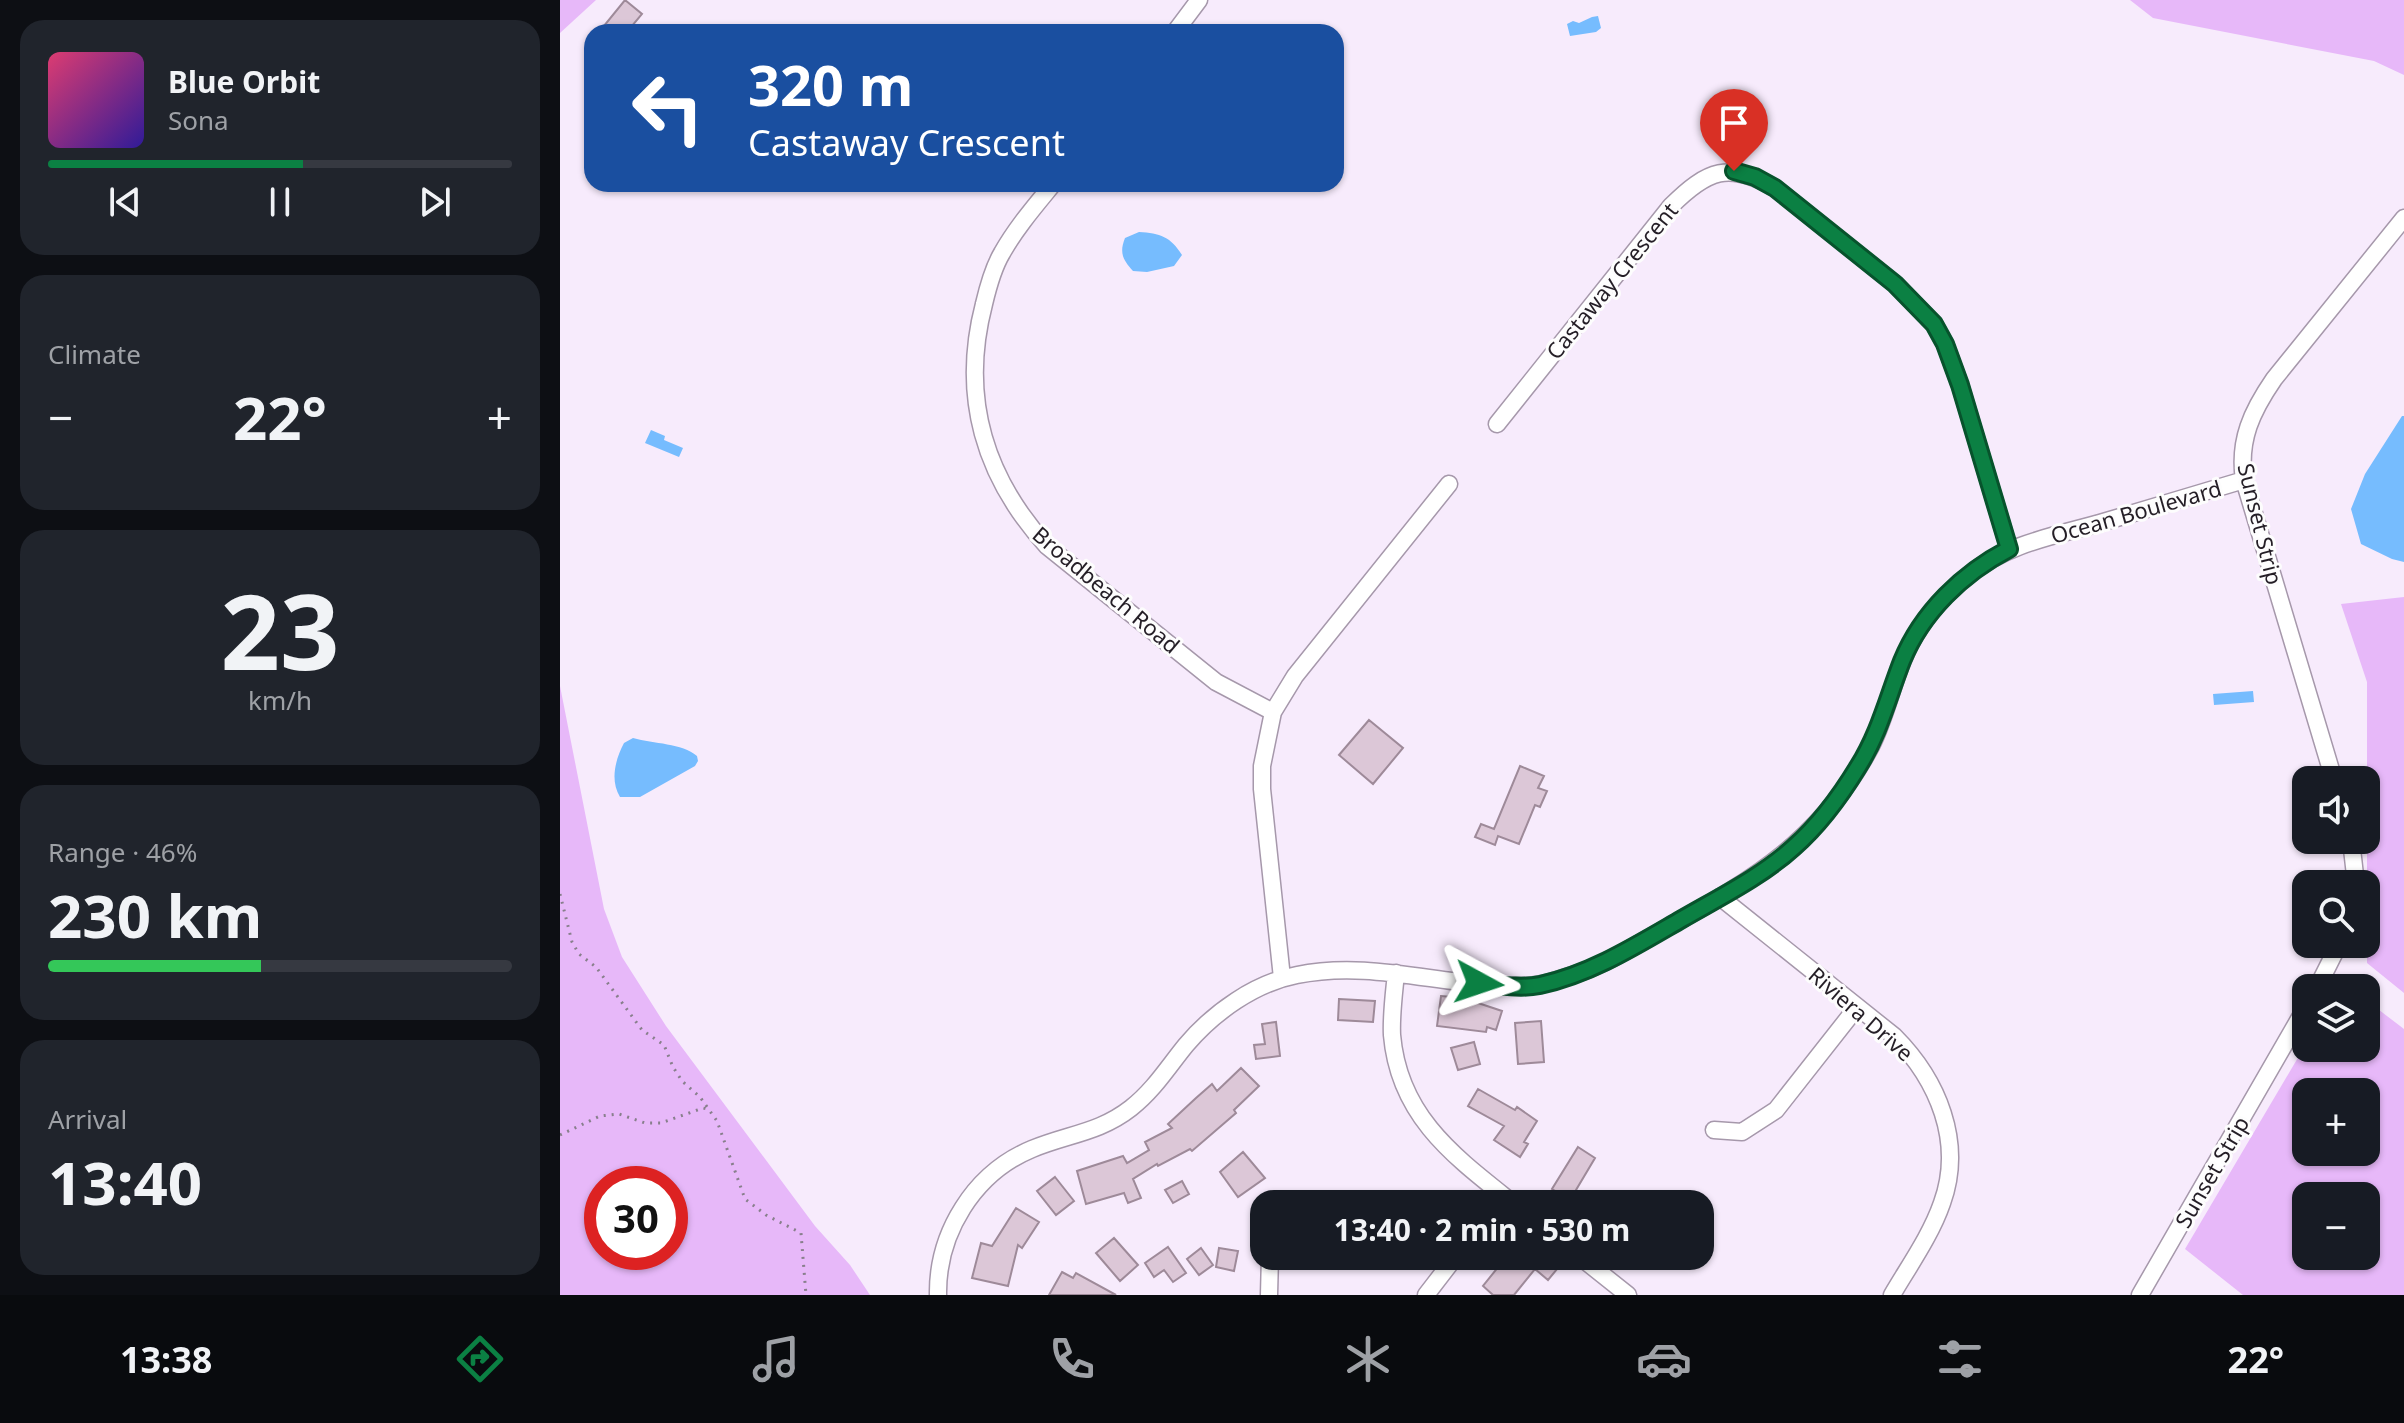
<!DOCTYPE html>
<html lang="en">
<head>
<meta charset="utf-8">
<style>
	:root { --surface:#171b24; --page:#20242c; --text:#f1f3f6; --muted:#9ea1a6; --line:#363941; --accent:#0b8043 }
	body { margin:0; font-family:"Noto Sans",sans-serif; background:var(--page); color:var(--text); height:100vh; display:flex; flex-direction:column; font-size:30px; white-space:nowrap }
	* { box-sizing:border-box; margin:0 }
	p { font-size:26px; color:var(--muted) }
	.icon { flex:none; width:44px; height:44px; fill:none; stroke:currentColor; stroke-width:2; stroke-linecap:round; stroke-linejoin:round }
	.map { position:relative; flex:1; overflow:hidden }
	.side { display:flex; flex-direction:column; gap:20px; padding:20px; background:#0d0f14; width:560px }
	.side>* { flex:none }
	.banner { position:absolute; left:24px; top:24px; width:760px; height:168px; border-radius:24px; box-shadow:0 2px 6px #0004; background:#1a4fa0; color:#fff; overflow:hidden }
	.fabs { position:absolute; left:1732px; top:766px; display:grid; gap:16px }
	.fabs a { display:grid; place-items:center; width:88px; height:88px; border-radius:16px; background:var(--surface); box-shadow:0 2px 6px #0004; font-size:40px }
	.speed { position:absolute; left:24px; top:1166px; display:flex; gap:16px; font-size:40px; font-weight:700; text-align:center }
	.speed>* { display:grid; place-content:center; width:104px; height:104px; border-radius:50%; background:var(--surface); box-shadow:0 2px 6px #0004; line-height:1 }
	.speed .limit { border:12px solid #d22; background:#fff; color:#111 }
	.pin { position:absolute; display:grid; place-items:center; width:68px; height:68px; color:#fff; margin:-82px -34px; border-radius:50% 50% 50% 0; rotate:-45deg; box-shadow:0 0 8px #0007 }
	.pin .icon { rotate:45deg }
	.me { position:absolute; width:88px; margin:-44px; rotate:95deg; stroke-linejoin:round; filter:drop-shadow(0 0 6px #0008) }
	.turn { display:flex; align-items:center; gap:28px; height:168px; padding:0 32px; font-size:36px }
	.turn .icon { width:104px; height:104px; stroke-width:2.5 }
	.turn b { display:block; font-size:56px; line-height:68px }
	.big { font-size:60px; font-weight:700; line-height:1.1 }
	.side .card { flex:1; display:flex; flex-direction:column; justify-content:center; gap:12px; min-width:0; padding:0 28px; border-radius:24px; background:var(--page) }
	.side .dial { align-items:center; gap:0 }
	.dial b { font-size:104px; line-height:1 }
	.song { display:flex; align-items:center; gap:24px }
	.cover { width:96px; height:96px; border-radius:12px; background:linear-gradient(135deg,hsl(340 70% 55%),hsl(250 70% 35%)) }
	.played { height:8px; border-radius:4px; background:linear-gradient(90deg,var(--accent) 55%,var(--line) 55%) }
	.keys { display:flex; justify-content:space-around; direction:ltr }
	.heat { display:flex; justify-content:space-between; align-items:center; font-size:44px; direction:ltr }
	.charge { height:12px; border-radius:6px; background:linear-gradient(90deg,#34c759 46%,var(--line) 0) }
	.trip { position:absolute; left:690px; top:1190px; width:464px; height:80px; border-radius:24px; background:var(--surface); box-shadow:0 2px 6px #0004; font-weight:700; line-height:80px; text-align:center }
	.menu { display:flex; height:128px; justify-content:space-around; align-items:center; background:#090b0e; color:var(--muted) }
	.menu .icon { width:56px; height:56px }
	.menu .selected { color:var(--accent) }
	.menu b { font-size:36px; color:var(--text) }
	main { display:flex; flex:1; min-height:0 }
	.map>svg:first-child { display:block }
</style>
</head>
<body>
<main>
<section class="side">
<div class="card">
<div class="song"><i class="cover"></i><div><b>Blue Orbit</b><p>Sona</p></div></div>
<div class="played"></div>
<div class="keys"><svg class="icon" aria-label="previous" viewBox="0 0 24 24"><path d="M18 5L8 12l10 7zM5 5v14"/></svg><svg class="icon" aria-label="pause" viewBox="0 0 24 24"><path d="M8 5v14M16 5v14"/></svg><svg class="icon" aria-label="next" viewBox="0 0 24 24"><path d="M6 5l10 7-10 7zM19 5v14"/></svg></div>
</div>
<div class="card"><p>Climate</p>
<div class="heat"><a>−</a><b class="big">22°</b><a>+</a></div>
</div>
<div class="card dial"><b>23</b><p>km/h</p></div>
<div class="card"><p>Range · 46%</p><b class="big">230 km</b><div class="charge"></div></div>
<div class="card"><p>Arrival</p><b class="big">13:40</b></div>
</section>
<div class="map">
<svg width="1844" height="1295" viewBox="0 0 1844 1295">
	<rect width="100%" height="100%" fill="#f7ebfc"/>
	<path fill="#e7b8f9" fill-rule="evenodd" d="M0,0H36L0,33Z
		M1570,0H1844V75L1814,61L1593,18Z
		M1844,597V993L1807,963V682L1781,604Z
		M0,686L44,909L62,957L106,1026L255,1226L290,1265L310,1295H0ZM110,1184V1252H42V1184Z
		M1806,1000L1844,1029V1295H1683L1625,1249L1746,1044V1048H1806ZM1746,1092H1806V1152H1746ZM1746,1196H1806V1256H1746Z"/>
	<path fill="#76bcfe" d="M1038,16L1041,28L1036,32L1010,36L1007,24L1013,21L1019,23L1032,17Z
		M579,232C600,233 611,237 622,255L614,266L587,272L573,271C563,260 559,253 565,238Z
		M1842,416H1844V562L1832,559L1801,544L1791,509L1805,474Z
		M91,430L105,436L104,440L123,448L119,457L85,443Z
		M1693,691L1694,702L1654,705L1653,694Z
		M73,738C94,744 122,743 137,756L138,761L135,766L80,797H60C50,781 55,760 64,743Z"/>
	<path fill="#dcc7d7" stroke="#9e8a99" stroke-width="2" d="M65,0L82,14L67,32H39Z
		M809,720L843,748L813,784L779,755Z
		M960,766L984,776L978,788L987,791L980,807L975,805L959,844L938,836L935,845L915,837L921,824L934,829Z
		M881,996L903,998L942,1011L936,1030L927,1027L926,1032L877,1026Z
		M779,999L815,1001L813,1022L778,1020Z
		M981,1021L984,1062L958,1064L955,1023Z
		M716,1022L720,1056L696,1059L694,1045L705,1044L702,1024Z
		M914,1042L920,1064L898,1070L891,1048Z
		M681,1068L699,1086L674,1110L676,1113L632,1151L630,1149L598,1166L597,1164L573,1179L581,1198L568,1203L564,1193L526,1204L517,1171L563,1156L567,1163L589,1150L585,1142L612,1128L608,1124L636,1098L652,1084L657,1091Z
		M918,1089L955,1110L957,1107L977,1121L964,1142L968,1144L960,1157L934,1140L944,1126L908,1106Z
		M1018,1147L1035,1158L1010,1200L992,1189Z
		M683,1152L705,1178L678,1197L660,1172Z
		M495,1177L514,1201L496,1215L477,1191Z
		M622,1181L629,1194L613,1203L605,1190Z
		M456,1208L479,1222L462,1248L458,1245L448,1286L412,1278L421,1243L432,1246Z
		M554,1238L578,1265L560,1281L536,1253Z
		M608,1247L626,1273L613,1282L604,1270L594,1277L585,1263Z
		M641,1248L653,1265L639,1275L627,1259Z
		M659,1248L678,1251L674,1271L656,1267Z
		M947,1256H994L1002,1263L988,1280L975,1269L954,1295H933L923,1286Z
		M502,1272L513,1278L516,1273L556,1295H489Z"/>
	<g fill="none" stroke-linecap="round" stroke-linejoin="round">
		<defs>
			<path id="minor" d="M615,32L639,0
				M493,184C475,206 456,228 442,253C433,268 428,287 424,304C400,396 424,477 487,546L656,682L713,712L702,766V789L722,978
				M937,424L1111,206C1147,170 1169,161 1215,188L1335,284L1374,324L1385,344L1400,385L1449,549
				M713,712L735,676L889,484
				M1774,780L1684,480C1678,440 1692,411 1714,379L1844,218
				M1791,840L1796,884
				M1160,897L1334,1036C1378,1080 1404,1142 1382,1203C1371,1235 1349,1266 1332,1295
				M836,973C834,994 831,1015 832,1035C839,1117 895,1157 954,1204
				M1757,988L1779,944
				M1154,1130L1182,1132L1216,1110L1297,1007
				M702,1213L704,1224
				M1019,1256L1068,1295
				M378,1295C377,1233 414,1173 472,1149C508,1134 539,1133 571,1108C594,1090 608,1067 626,1045C654,1012 695,983 737,975C813,959 887,988 962,986C981,986 1001,979 1019,973C1050,962 1079,943 1108,927C1196,878 1262,839 1311,746C1325,719 1331,688 1343,660C1356,627 1381,597 1409,575C1446,544 1494,536 1540,523C1588,509 1636,494 1684,480
				M709,1295L710,1256
				M866,1295L896,1256
				M1580,1295L1746,1007"/>
		</defs>
		<use href="#minor" stroke="#a698ab" stroke-width="19"/>
		<path stroke="#887f8c" stroke-width="3" stroke-dasharray="2 6" stroke-linecap="butt" d="M0,894L12,942L19,954L36,967L82,1030L104,1045L113,1067L122,1081L140,1097L157,1121L185,1199L206,1215L241,1233L246,1295
			M0,1135L40,1116L59,1114L85,1123H101L143,1108L147,1109"/>
		<use href="#minor" stroke="#fff" stroke-width="16"/>
	</g>
	<g fill="none" stroke-linecap="round" stroke-linejoin="round">
		<defs>
			<path id="route" d="M919,983C939,985 960,989 980,985C1031,974 1077,945 1122,919C1160,897 1201,877 1234,847C1259,825 1281,795 1298,767C1319,734 1328,697 1342,661C1362,612 1403,573 1449,549L1400,385L1385,344L1374,324L1335,284L1215,188L1195,177L1174,171"/>
		</defs>
		<use href="#route" stroke="#07532c" stroke-width="20"/>
		<use href="#route" stroke="#0b8043" stroke-width="14"/>
	</g>
	<g text-anchor="middle" stroke-width="6" stroke-linejoin="round" paint-order="stroke">
		<g font-size="22" fill="#241e26" stroke="#fdfdfd">
			<text transform="translate(1052 281) rotate(-51)" y="8">Castaway Crescent</text>
			<text transform="translate(1576 512) rotate(-16)" y="8">Ocean Boulevard</text>
			<text transform="translate(1700 524) rotate(76)" y="8">Sunset Strip</text>
			<text transform="translate(546 590) rotate(40)" y="8">Broadbeach Road</text>
			<text transform="translate(1301 1014) rotate(41)" y="8">Riviera Drive</text>
			<text transform="translate(1652 1172) rotate(-60)" y="8">Sunset Strip</text>
		</g>
	</g>
</svg>
<div class="fabs">
<a><svg class="icon" aria-label="sound" viewBox="0 0 24 24"><path d="M4 9h4l5-4v14l-5-4H4zM17 9q2 3 0 6"/></svg></a>
<a><svg class="icon" aria-label="search" viewBox="0 0 24 24"><circle cx="10" cy="10" r="6"/><path d="M15 15l6 6"/></svg></a>
<a><svg class="icon" aria-label="layers" viewBox="0 0 24 24"><path d="M12 4l9 5-9 5-9-5zM3 14l9 5 9-5"/></svg></a>
<a>+</a>
<a>−</a>
</div>
<div class="speed"><div class="limit">30</div></div>
<div class="pin" style="left:1174px;top:171px;background:#d93025"><svg class="icon" aria-label="arrive" viewBox="0 0 24 24"><path d="M6 21V4h12l-3 4 3 4H6"/></svg></div>
<svg class="me" style="left:919px;top:983px" viewBox="-20 -20 40 40"><path d="M0-17L14 15 0 8-14 15z" fill="#0b8043" stroke="#fff" stroke-width="4"/></svg>
<div class="trip">13:40 · 2 min · 530 m</div>
<div class="banner">
<div class="turn"><svg class="icon" aria-label="left" viewBox="0 0 24 24"><path d="M17 20v-9H6M10 6l-5 5 5 5"/></svg><div><b>320 m</b>Castaway Crescent</div></div>
</div>
</div>
</main>
<nav class="menu">
<b>13:38</b>
<svg class="icon selected" aria-label="directions" viewBox="0 0 24 24"><path d="M12 3l9 9-9 9-9-9zM9 14v-3h6M13 9l2 2-2 2"/></svg>
<svg class="icon" aria-label="music" viewBox="0 0 24 24"><path d="M9 18V5l10-2v13"/><circle cx="6" cy="18" r="3"/><circle cx="16" cy="16" r="3"/></svg>
<svg class="icon" aria-label="phone" viewBox="0 0 24 24"><path d="M5 4h4l2 5-3 2q2 4 5 5l2-3 5 2v4C11 20 4 13 5 4z"/></svg>
<svg class="icon" aria-label="climate" viewBox="0 0 24 24"><path d="M12 3v18M4 7l16 10M4 17L20 7"/></svg>
<svg class="icon" aria-label="car" viewBox="0 0 24 24"><path d="M5 17H2v-5l4-1 3-4h7l3 4 3 1v5h-3M9 17h6M6 11h13"/><circle cx="7" cy="17" r="2"/><circle cx="17" cy="17" r="2"/></svg>
<svg class="icon" aria-label="filters" viewBox="0 0 24 24"><path d="M4 7h16M4 17h16"/><circle cx="9" cy="7" r="2"/><circle cx="15" cy="17" r="2"/></svg>
<b>22°</b>
</nav>
</body>
</html>
